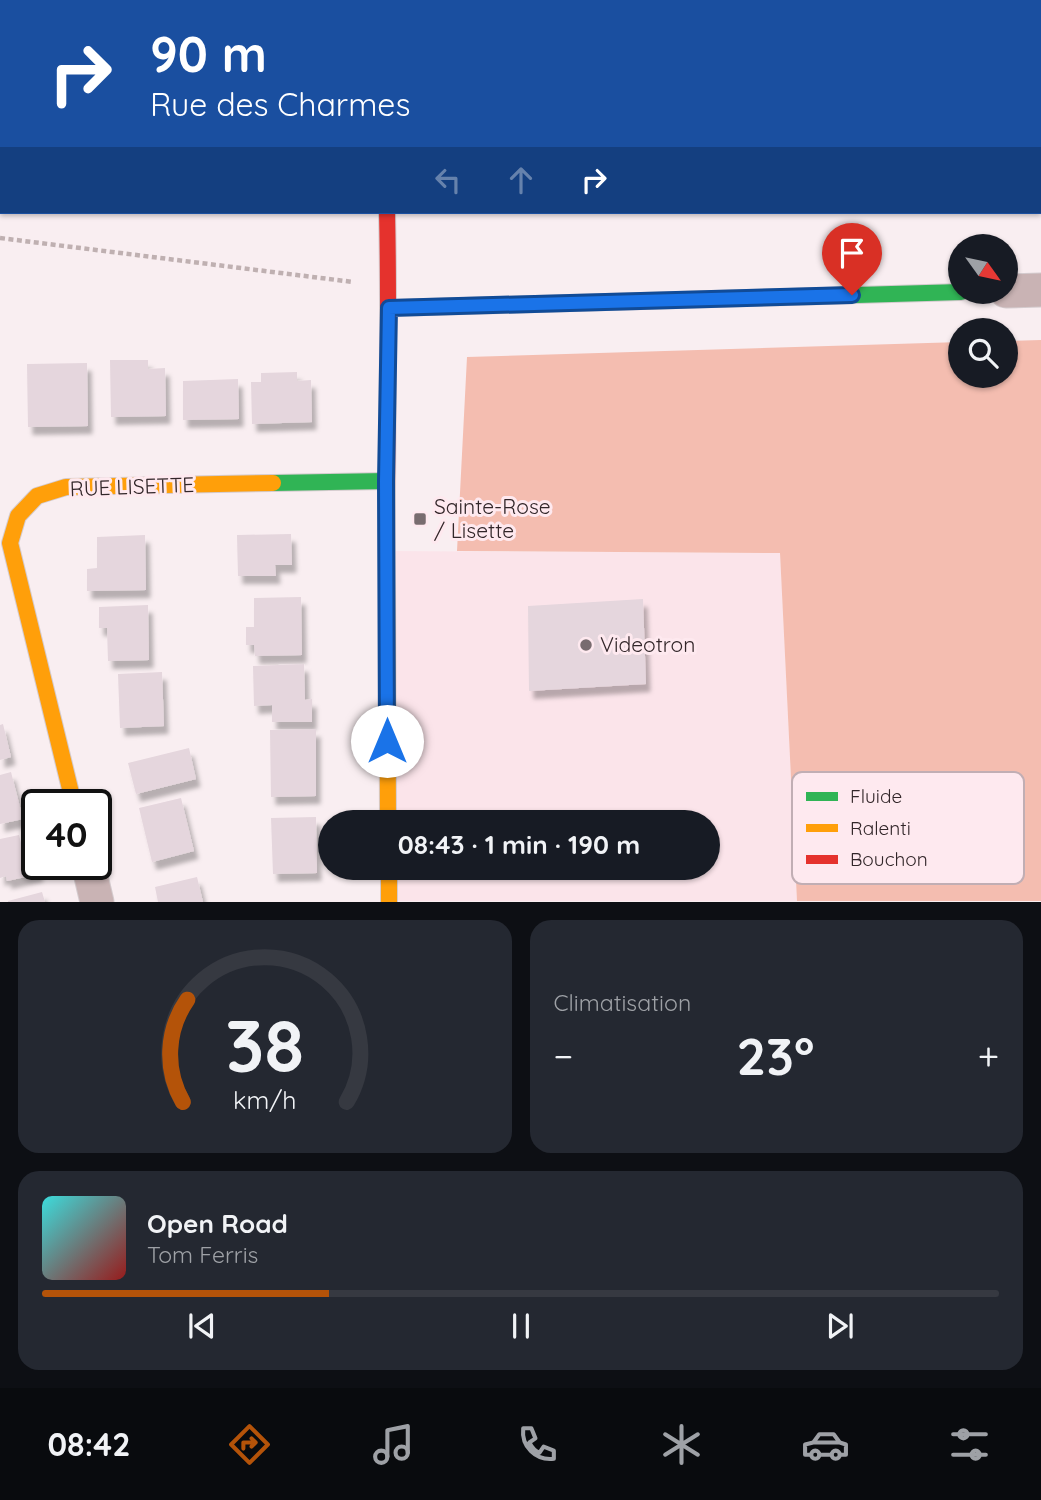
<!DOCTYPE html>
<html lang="fr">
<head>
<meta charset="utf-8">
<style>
	:root { --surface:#171b24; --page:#242831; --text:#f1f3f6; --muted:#9ea1a6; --line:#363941; --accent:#b45309 }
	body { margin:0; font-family:Quicksand,sans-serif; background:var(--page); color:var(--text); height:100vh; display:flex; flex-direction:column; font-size:26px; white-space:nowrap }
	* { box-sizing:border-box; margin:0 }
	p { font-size:23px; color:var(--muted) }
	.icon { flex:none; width:38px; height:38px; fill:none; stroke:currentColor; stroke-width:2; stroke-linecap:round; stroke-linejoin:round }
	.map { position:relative; height:902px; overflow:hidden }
	.sheet { display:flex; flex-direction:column; gap:18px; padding:18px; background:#0d0f14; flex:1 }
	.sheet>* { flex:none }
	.guide { position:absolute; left:0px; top:0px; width:1041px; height:214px; box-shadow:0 2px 5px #0004; background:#1a4fa0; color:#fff; overflow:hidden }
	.needle { width:46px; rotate:123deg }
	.buttons { position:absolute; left:948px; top:234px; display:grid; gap:14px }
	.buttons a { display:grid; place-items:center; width:70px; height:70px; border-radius:50%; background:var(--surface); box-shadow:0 2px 5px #0004; font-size:35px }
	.speed { position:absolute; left:21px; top:789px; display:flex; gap:14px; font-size:35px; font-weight:700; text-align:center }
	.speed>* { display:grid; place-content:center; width:91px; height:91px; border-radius:50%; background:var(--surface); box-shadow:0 2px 5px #0004; line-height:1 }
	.speed .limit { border:4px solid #111; border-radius:10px; background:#fff; color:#111 }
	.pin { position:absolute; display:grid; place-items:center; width:60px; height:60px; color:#fff; margin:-72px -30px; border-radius:50% 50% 50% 0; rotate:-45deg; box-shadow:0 0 7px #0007 }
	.pin .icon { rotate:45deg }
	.me { position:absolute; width:77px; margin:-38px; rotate:0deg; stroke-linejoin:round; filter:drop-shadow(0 0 5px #0008) }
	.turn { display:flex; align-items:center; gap:24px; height:147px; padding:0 35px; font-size:32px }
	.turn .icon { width:91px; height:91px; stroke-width:2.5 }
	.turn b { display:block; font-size:49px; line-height:60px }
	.lanes { display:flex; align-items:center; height:66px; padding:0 35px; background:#0003; justify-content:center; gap:35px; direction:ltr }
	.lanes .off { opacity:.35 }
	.big { font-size:52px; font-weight:700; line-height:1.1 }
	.sheet .card { flex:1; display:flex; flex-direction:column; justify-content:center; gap:10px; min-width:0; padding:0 24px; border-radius:21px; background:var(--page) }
	.sheet .dial { align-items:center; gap:0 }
	.dial svg { height:182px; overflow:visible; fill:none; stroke:var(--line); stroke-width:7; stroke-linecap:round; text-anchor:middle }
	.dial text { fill:var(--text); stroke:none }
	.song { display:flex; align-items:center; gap:21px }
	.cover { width:84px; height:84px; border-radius:10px; background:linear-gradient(135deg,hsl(180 70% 55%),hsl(0 70% 35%)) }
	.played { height:7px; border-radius:4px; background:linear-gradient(90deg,var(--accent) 30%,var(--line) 30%) }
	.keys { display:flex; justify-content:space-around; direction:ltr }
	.heat { display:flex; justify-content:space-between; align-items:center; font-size:38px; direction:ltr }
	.sheet .tiles { flex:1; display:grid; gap:18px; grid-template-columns:1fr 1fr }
	.card:last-child { grid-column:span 2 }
	.trip { position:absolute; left:318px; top:810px; width:402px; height:70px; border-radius:35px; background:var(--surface); box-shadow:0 2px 5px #0004; font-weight:700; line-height:70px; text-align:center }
	.dock { display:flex; height:112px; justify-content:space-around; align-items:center; background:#090b0e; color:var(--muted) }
	.dock .icon { width:49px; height:49px }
	.dock .current { color:var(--accent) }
	.dock b { font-size:32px; color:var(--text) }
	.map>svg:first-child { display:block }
</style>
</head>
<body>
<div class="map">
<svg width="1041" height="902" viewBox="0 0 1041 902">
	<defs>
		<filter id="shadow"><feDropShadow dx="4.5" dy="8" stdDeviation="2" flood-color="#0004"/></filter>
	</defs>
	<rect width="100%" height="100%" fill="#f9eef1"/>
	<path fill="#fbe4ea" d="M386,551L780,553L797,901H394L393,868H709V822H392Z"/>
	<path fill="#f4bdb0" d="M1041,340V901H797L780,553L457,551L467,357L961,342V376H1006V341Z"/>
	<path fill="#e5d6dd" filter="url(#shadow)" d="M110,360H148V369L165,368L166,416L111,417Z
		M87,363L88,426L28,427L27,364Z
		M297,372V381L311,380L312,422L252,424L251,382H261V373Z
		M238,379L239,419L183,420V381Z
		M291,534L292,565H275L276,576H238L237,535Z
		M145,535L146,590L87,591V569L97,568V537Z
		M301,597L302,655L255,656L254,645H246V627H254V598Z
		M643,599L646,684L529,691L528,606Z
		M148,605L149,660L108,661L107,628H99V607Z
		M304,664L305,700L312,699V722H272V705L254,706L253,666Z
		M162,672L164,726L120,728L118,674Z
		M3,724L11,757L0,760V725Z
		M316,729V796L271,797L270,730Z
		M189,748L196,779L136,794L128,763Z
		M11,772L23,819L0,824V775Z
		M181,798L194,851L152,862L139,808Z
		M316,817L317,873L273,874L271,818Z
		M19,835L23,851L33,849L39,874L7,881L6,876L0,878V839Z
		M197,877L203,902H158L155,887Z
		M42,892L45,902H8V901Z"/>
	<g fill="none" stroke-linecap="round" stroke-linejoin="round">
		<defs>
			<path id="street" d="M1006,291L1041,290
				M88,864L97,902"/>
			<path id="fast" d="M714,299L961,292
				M273,483L386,481"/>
			<path id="slow" d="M380,0V2
				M389,308L714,299
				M387,577L388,822
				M74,805L10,543L18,516L37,496L66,487L273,483
				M389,868V902"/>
			<path id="jam" d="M387,577C386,455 390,334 387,212"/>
		</defs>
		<use href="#street" stroke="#d4cbce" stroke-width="35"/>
		<use href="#fast" stroke="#d4cbce" stroke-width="18"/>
		<use href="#slow" stroke="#d4cbce" stroke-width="18"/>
		<use href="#jam" stroke="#d4cbce" stroke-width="18"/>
		<path stroke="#bfb0b1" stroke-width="4.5" stroke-dasharray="5 3.5" stroke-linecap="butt" d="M0,238L353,282"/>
		<use href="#street" stroke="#c9b3b4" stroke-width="33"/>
		<use href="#fast" stroke="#30b455" stroke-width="16"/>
		<use href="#slow" stroke="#ff9f0a" stroke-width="16"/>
		<use href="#jam" stroke="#e5322d" stroke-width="16"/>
	</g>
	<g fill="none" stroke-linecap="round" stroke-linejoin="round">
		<defs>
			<path id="route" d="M387,741L386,481L389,308L852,295"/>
		</defs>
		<use href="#route" stroke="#114b97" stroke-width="18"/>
		<use href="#route" stroke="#1a73e8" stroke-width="12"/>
	</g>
	<g fill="#786c6f" stroke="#fee9ef" stroke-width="2.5">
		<rect x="413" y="512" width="14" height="14" rx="3.5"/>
		<circle cx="586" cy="645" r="7"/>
	</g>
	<g text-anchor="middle" stroke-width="6" stroke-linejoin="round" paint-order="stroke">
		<g font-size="21" fill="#322629" stroke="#fee9ef">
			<text transform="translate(132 487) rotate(-2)" y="7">RUE LISETTE</text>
		</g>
		<g font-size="21" fill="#322629" stroke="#fee9ef" text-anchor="start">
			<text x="434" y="514">Sainte-Rose<tspan x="434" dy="24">/ Lisette</tspan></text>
			<text x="600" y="652">Videotron</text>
		</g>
	</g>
	<rect x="792" y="772" width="232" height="112" rx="10" fill="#fee9ef" stroke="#c1aeb4" stroke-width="2"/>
	<rect x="806" y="792" width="32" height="9" fill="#30b455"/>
	<rect x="806" y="824" width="32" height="8" fill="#ff9f0a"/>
	<rect x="806" y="855" width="32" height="9" fill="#e5322d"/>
	<g font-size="19" fill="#322629">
		<text x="850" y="803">Fluide</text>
		<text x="850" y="835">Ralenti</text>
		<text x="850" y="866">Bouchon</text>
	</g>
</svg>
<div class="buttons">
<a><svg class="needle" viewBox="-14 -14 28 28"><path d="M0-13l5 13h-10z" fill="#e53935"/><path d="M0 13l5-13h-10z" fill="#9ea1a6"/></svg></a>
<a><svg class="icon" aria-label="search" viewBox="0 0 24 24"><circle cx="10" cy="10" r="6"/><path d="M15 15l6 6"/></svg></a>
</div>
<div class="speed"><div class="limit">40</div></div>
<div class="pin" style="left:852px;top:295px;background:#d93025"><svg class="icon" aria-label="arrive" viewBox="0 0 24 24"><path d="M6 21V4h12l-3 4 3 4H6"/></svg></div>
<svg class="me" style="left:387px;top:741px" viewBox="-20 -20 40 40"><circle r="19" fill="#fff"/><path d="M0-13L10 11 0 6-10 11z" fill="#1a73e8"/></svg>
<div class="trip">08:43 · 1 min · 190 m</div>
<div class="guide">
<div class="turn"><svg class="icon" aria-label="right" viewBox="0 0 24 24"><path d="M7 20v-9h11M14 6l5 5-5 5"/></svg><div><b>90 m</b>Rue des Charmes</div></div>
<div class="lanes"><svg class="icon off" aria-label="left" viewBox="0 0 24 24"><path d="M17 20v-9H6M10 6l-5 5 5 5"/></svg><svg class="icon off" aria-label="ahead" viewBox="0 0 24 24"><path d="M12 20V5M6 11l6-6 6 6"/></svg><svg class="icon" aria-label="right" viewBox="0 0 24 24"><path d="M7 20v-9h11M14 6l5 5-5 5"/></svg></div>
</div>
</div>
<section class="sheet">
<div class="tiles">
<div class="card dial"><svg viewBox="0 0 100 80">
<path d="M14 69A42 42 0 1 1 86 69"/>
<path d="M14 69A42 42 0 0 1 16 24" stroke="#b45309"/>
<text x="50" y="56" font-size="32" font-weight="700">38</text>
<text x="50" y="72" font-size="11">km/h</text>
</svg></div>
<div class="card"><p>Climatisation</p>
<div class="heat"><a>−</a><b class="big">23°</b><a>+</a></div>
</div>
<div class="card">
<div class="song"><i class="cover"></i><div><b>Open Road</b><p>Tom Ferris</p></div></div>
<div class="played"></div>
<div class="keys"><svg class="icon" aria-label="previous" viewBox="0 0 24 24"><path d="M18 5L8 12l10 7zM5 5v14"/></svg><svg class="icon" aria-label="pause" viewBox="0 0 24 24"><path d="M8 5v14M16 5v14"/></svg><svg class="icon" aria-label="next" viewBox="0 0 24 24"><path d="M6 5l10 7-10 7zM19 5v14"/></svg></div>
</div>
</div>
</section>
<nav class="dock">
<b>08:42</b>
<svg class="icon current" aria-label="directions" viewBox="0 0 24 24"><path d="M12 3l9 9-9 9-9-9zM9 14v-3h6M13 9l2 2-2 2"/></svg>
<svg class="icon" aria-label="music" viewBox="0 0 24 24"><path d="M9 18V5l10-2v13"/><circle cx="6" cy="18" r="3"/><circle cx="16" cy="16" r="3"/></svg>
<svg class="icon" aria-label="phone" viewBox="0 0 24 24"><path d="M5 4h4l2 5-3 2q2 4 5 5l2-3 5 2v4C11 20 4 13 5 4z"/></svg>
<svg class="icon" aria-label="climate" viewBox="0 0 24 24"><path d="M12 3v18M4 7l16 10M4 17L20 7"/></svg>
<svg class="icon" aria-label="car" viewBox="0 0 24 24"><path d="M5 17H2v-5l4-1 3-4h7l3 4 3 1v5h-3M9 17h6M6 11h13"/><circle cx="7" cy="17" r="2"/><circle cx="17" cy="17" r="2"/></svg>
<svg class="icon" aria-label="filters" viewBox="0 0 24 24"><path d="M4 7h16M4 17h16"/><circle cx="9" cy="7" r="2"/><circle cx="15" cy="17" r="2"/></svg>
</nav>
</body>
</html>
